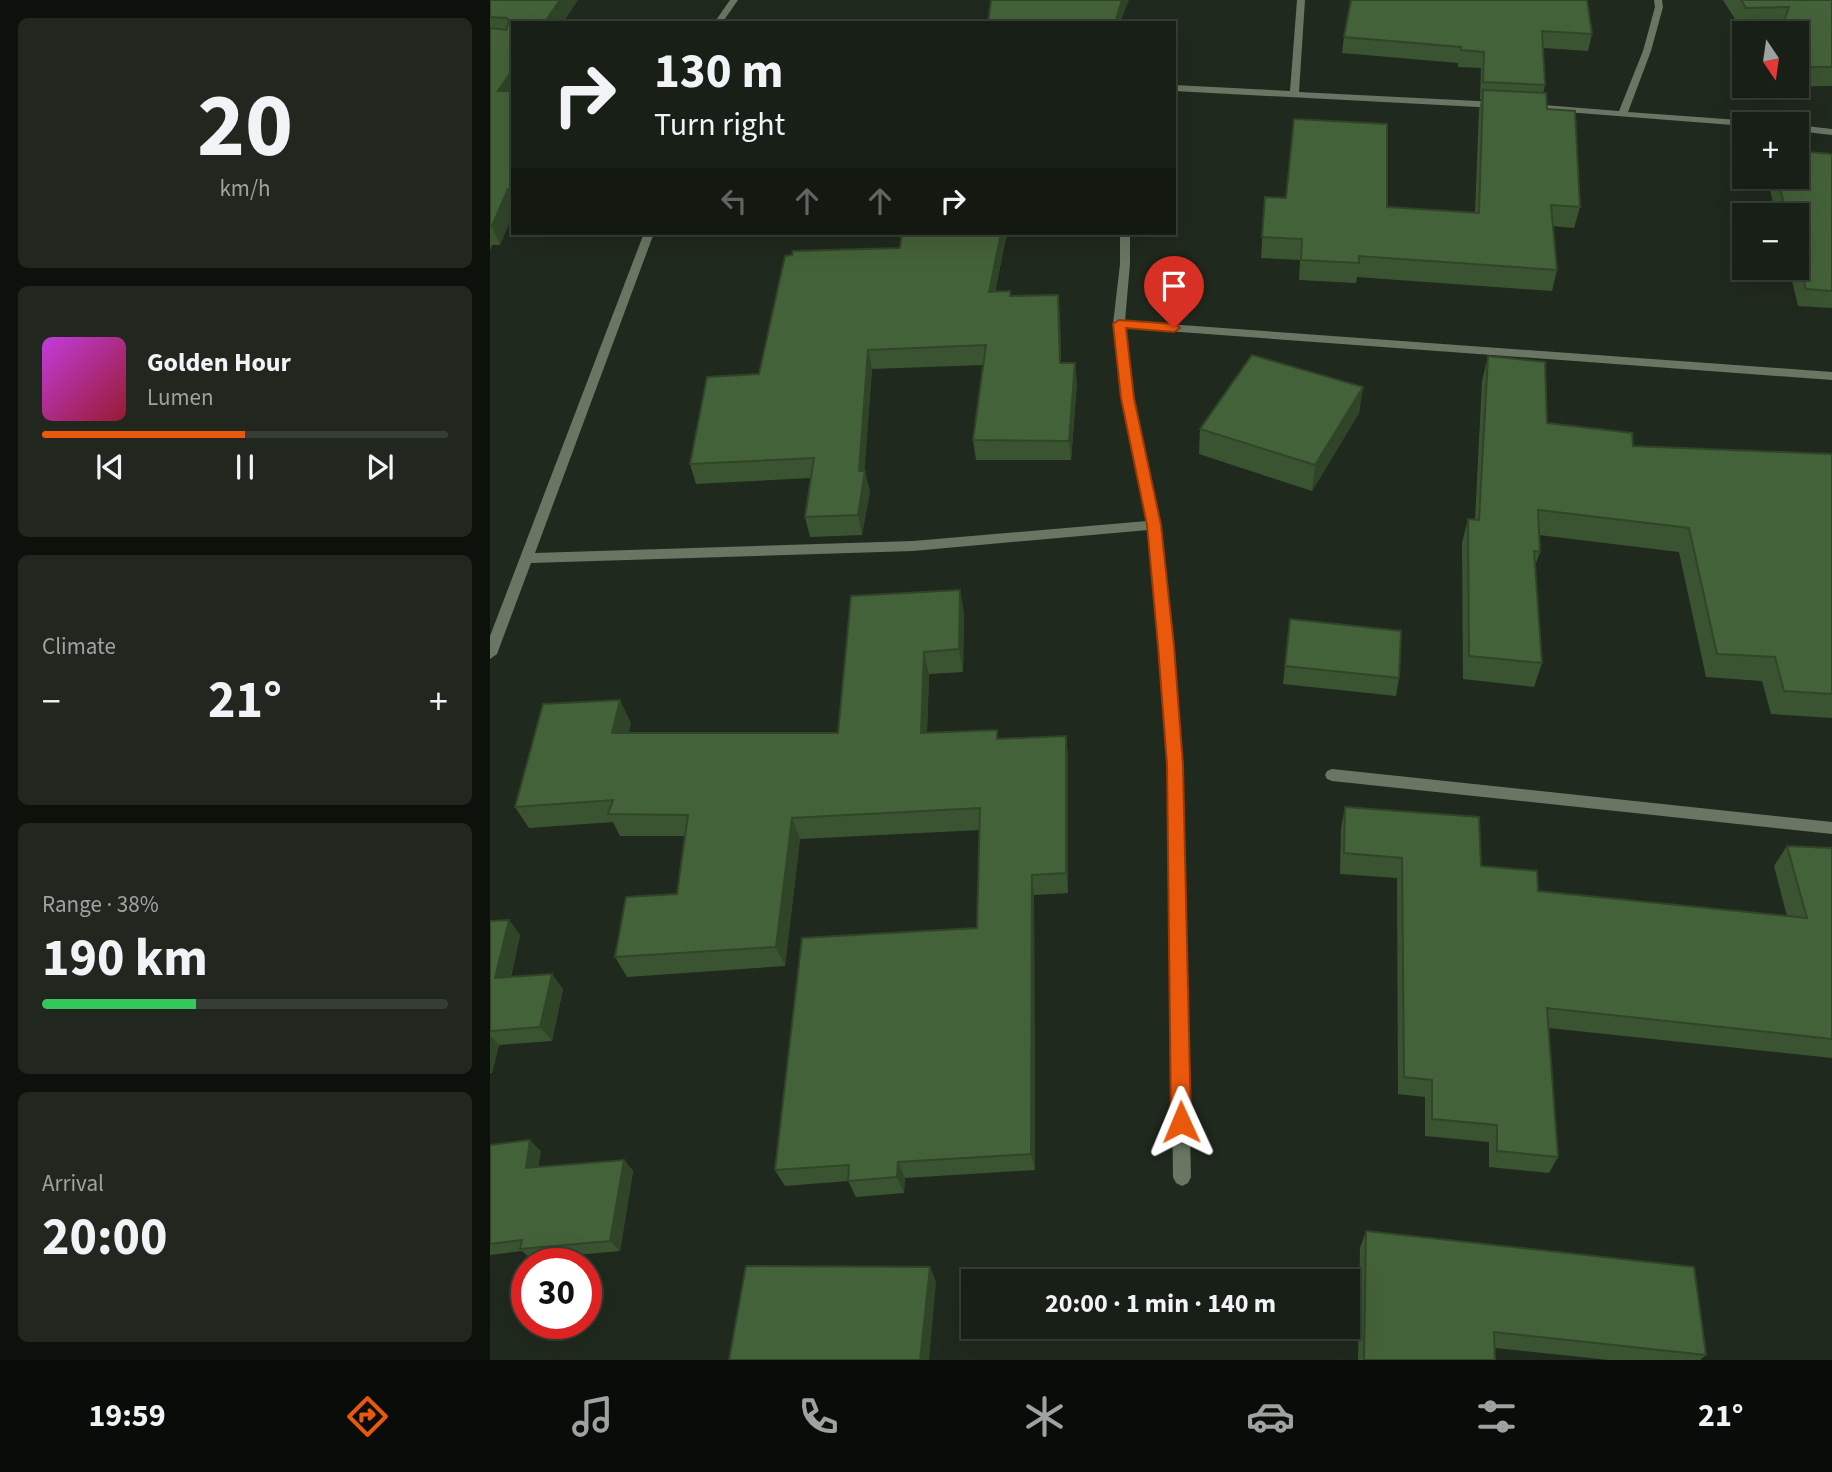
<!DOCTYPE html>
<html lang="en">
<head>
<meta charset="utf-8">
<style>
	:root { --surface:#181f16; --page:#21271f; --text:#f1f3f6; --muted:#9fa2a1; --line:#363d35; --accent:#ea580c }
	body { margin:0; font-family:"Source Sans 3",sans-serif; background:var(--page); color:var(--text); height:100vh; display:flex; flex-direction:column; font-size:26px; white-space:nowrap }
	* { box-sizing:border-box; margin:0 }
	p { font-size:23px; color:var(--muted) }
	.icon { flex:none; width:38px; height:38px; fill:none; stroke:currentColor; stroke-width:2; stroke-linecap:round; stroke-linejoin:round }
	.map { position:relative; flex:1; overflow:hidden }
	.side { display:flex; flex-direction:column; gap:18px; padding:18px; background:#0d110c; width:490px }
	.side>* { flex:none }
	.hud { position:absolute; left:21px; top:21px; width:665px; height:214px; border-radius:0px; box-shadow:0 7px 28px #0002,0 0 0 2px var(--line); background:#181f16; color:var(--text); overflow:hidden }
	.needle { width:46px; rotate:167deg }
	.controls { position:absolute; left:1242px; top:21px; display:grid; gap:14px }
	.controls a { display:grid; place-items:center; width:77px; height:77px; border-radius:0px; background:var(--surface); box-shadow:0 7px 28px #0002,0 0 0 2px var(--line); font-size:35px }
	.speed { position:absolute; left:21px; top:1248px; display:flex; gap:14px; font-size:35px; font-weight:700; text-align:center }
	.speed>* { display:grid; place-content:center; width:91px; height:91px; border-radius:50%; background:var(--surface); box-shadow:0 7px 28px #0002,0 0 0 2px var(--line); line-height:1 }
	.speed .limit { border:10px solid #d22; background:#fff; color:#111 }
	.pin { position:absolute; display:grid; place-items:center; width:60px; height:60px; color:#fff; margin:-72px -30px; border-radius:50% 50% 50% 0; rotate:-45deg; box-shadow:0 0 7px #0007 }
	.pin .icon { rotate:45deg }
	.me { position:absolute; width:77px; margin:-38px; rotate:359deg; stroke-linejoin:round; filter:drop-shadow(0 0 5px #0008) }
	.turn { display:flex; align-items:center; gap:24px; height:147px; padding:0 28px; font-size:32px }
	.turn .icon { width:91px; height:91px; stroke-width:2.5 }
	.turn b { display:block; font-size:49px; line-height:60px }
	.lanes { display:flex; align-items:center; height:66px; padding:0 28px; background:#0003; justify-content:center; gap:35px; direction:ltr }
	.lanes .off { opacity:.35 }
	.big { font-size:52px; font-weight:700; line-height:1.1 }
	.side .tile { flex:1; display:flex; flex-direction:column; justify-content:center; gap:10px; min-width:0; padding:0 24px; border-radius:10px; background:var(--page) }
	.side .dial { align-items:center; gap:0 }
	.dial b { font-size:91px; line-height:1 }
	.song { display:flex; align-items:center; gap:21px }
	.cover { width:84px; height:84px; border-radius:10px; background:linear-gradient(135deg,hsl(290 70% 55%),hsl(350 70% 35%)) }
	.played { height:7px; border-radius:4px; background:linear-gradient(90deg,var(--accent) 50%,var(--line) 50%) }
	.keys { display:flex; justify-content:space-around; direction:ltr }
	.heat { display:flex; justify-content:space-between; align-items:center; font-size:38px; direction:ltr }
	.charge { height:10px; border-radius:5px; background:linear-gradient(90deg,#34c759 38%,var(--line) 0) }
	.trip { position:absolute; left:471px; top:1269px; width:399px; height:70px; border-radius:0px; background:var(--surface); box-shadow:0 7px 28px #0002,0 0 0 2px var(--line); font-weight:700; line-height:70px; text-align:center }
	.menu { display:flex; height:112px; justify-content:space-around; align-items:center; background:#0a0c09; color:var(--muted) }
	.menu .icon { width:49px; height:49px }
	.menu .active { color:var(--accent) }
	.menu b { font-size:32px; color:var(--text) }
	main { display:flex; flex:1; min-height:0 }
	.map>svg:first-child { display:block }
</style>
</head>
<body>
<main>
<section class="side">
<div class="tile dial"><b>20</b><p>km/h</p></div>
<div class="tile">
<div class="song"><i class="cover"></i><div><b>Golden Hour</b><p>Lumen</p></div></div>
<div class="played"></div>
<div class="keys"><svg class="icon" aria-label="previous" viewBox="0 0 24 24"><path d="M18 5L8 12l10 7zM5 5v14"/></svg><svg class="icon" aria-label="pause" viewBox="0 0 24 24"><path d="M8 5v14M16 5v14"/></svg><svg class="icon" aria-label="next" viewBox="0 0 24 24"><path d="M6 5l10 7-10 7zM19 5v14"/></svg></div>
</div>
<div class="tile"><p>Climate</p>
<div class="heat"><a>−</a><b class="big">21°</b><a>+</a></div>
</div>
<div class="tile"><p>Range · 38%</p><b class="big">190 km</b><div class="charge"></div></div>
<div class="tile"><p>Arrival</p><b class="big">20:00</b></div>
</section>
<div class="map">
<svg width="1342" height="1360" viewBox="0 0 1342 1360">
	<rect width="100%" height="100%" fill="#20291e"/>
	<g fill="none" stroke-linecap="round" stroke-linejoin="round">
		<path fill="#687663" fill-rule="evenodd" d="M240,0H248L232,23H224Z
			M807,0H815L809,92L1007,102L1012,105L1007,108L684,91V85L800,91Z
			M1164,0H1172L1173,7L1161,51L1138,112L1263,121L1268,124H1255V126L1038,109V105L1041,104L1129,111L1153,51L1165,7Z
			M1307,125L1342,129V135L1307,131Z
			M154,233H164L45,553L423,541L657,521L632,399L623,324L630,264V233H640V264L635,321L1342,372V380L635,328L644,399L670,525L692,765L701,1177L698,1183L692,1186L686,1183L683,1177L678,765L658,530L423,551L41,563L7,654L0,659V636Z
			M842,769L1342,822V834L842,781L837,779L835,775L837,771Z"/>
	</g>
	<path fill="#3a5431" d="M0,0L23,23V214L10,245H2L0,251Z
		M861,0L1102,34L1098,51L1053,48L1055,85L1053,93L1057,109L1090,207L1084,228L1063,226L1067,270L1062,291L867,277L866,283L809,280L810,260L771,258L775,197L985,213L989,110L991,99H990L991,68L968,67V63L852,53L854,37Z
		M1233,0H1342V86L1271,87L1272,86H1307V33L1293,26L1250,27Z
		M1342,154V308L1308,306L1299,268H1307V215H1286L1277,177H1307Z
		M412,233H517L505,292L570,314L571,363L587,383L581,460H486L483,440L493,365L382,369L374,471L380,491L372,535L320,537L315,517L321,478L206,484L200,464L269,374L410,248Z
		M998,356L1057,423L1143,446L1342,454V718L1281,714L1272,681L1216,677L1189,552L1049,535L1050,552L1045,566L1052,663L1044,687L973,679L972,543L978,519L985,520L992,381Z
		M873,387L869,413L822,491L709,454L710,429Z
		M474,613L473,672L439,674L437,733L508,739L576,736L578,758V893L544,895L545,1170L415,1178L414,1193L366,1197L358,1181L295,1186L285,1170L487,928L490,830L310,839L295,966L137,977L125,957L187,894L195,836H130L123,822L39,828L25,807L141,723L138,733H348Z
		M800,619L909,678L906,696L793,684Z
		M855,807L1048,891L1297,916L1284,866L1297,846L1342,848V1058L1059,1028L1068,1157L1059,1173L999,1167V1142L935,1136V1097L908,1094L907,878L850,874L851,828Z
		M19,920L30,935L21,977L73,989L62,1041L9,1045L2,1073H0V921Z
		M0,1145L51,1151L48,1167L134,1160L143,1171L130,1251L41,1259L32,1251L0,1255Z
		M876,1231L1216,1355L1210,1360H1119L1005,1348V1360H868L870,1248Z"/>
	<path fill="#304528" d="M70,0H88L73,23H54Z
		M632,0H639L630,23H625Z
		M23,69V97L8,91Z
		M18,189L23,201V214L10,245L2,226Z
		M511,233H517L501,312L499,292Z
		M568,295L570,314L571,383L570,363Z
		M378,350L382,369L374,480L375,471L380,491L372,535L368,515L369,471Z
		M585,363L587,383L581,460L579,441Z
		M873,387L869,413L822,491L825,465Z
		M470,590L474,613L473,672L469,649Z
		M434,652L439,674L436,755L431,733Z
		M130,700L141,723L133,755L122,733Z
		M576,736L578,758V893L576,873Z
		M302,818L310,839L295,966L286,947Z
		M542,875L544,895L545,1170L541,1154Z
		M19,920L30,935L17,992L5,978Z
		M62,974L73,989L62,1041L50,1027Z
		M0,1035L9,1045L2,1073L0,1071Z
		M40,1140L51,1151L46,1178L36,1168Z
		M134,1160L143,1171L130,1251L120,1241Z
		M408,1162L415,1178L414,1193L407,1177Z
		M440,1267L446,1282L439,1360H430Z"/>
	<path fill="#446239" stroke="#304528" stroke-width="2" d="M0,0H70L54,23H23V69L8,91H23V189H18L2,226H0V28L16,30L19,21L17,18L0,17Z
		M501,0H632L625,23H498Z
		M861,0H1097L1102,34L1052,31L1055,85L993,82L994,52L971,50V47L854,37Z
		M1251,0H1342V67H1307V33H1290L1299,7L1256,8Z
		M993,90L1056,93L1057,109L1085,111L1090,207L1061,205L1067,270L869,256V263L811,260L812,239L772,237L775,197L796,198L804,119L897,124V207L989,213Z
		M1307,151L1342,154V291L1316,289L1307,256V215H1297L1287,177H1307Z
		M412,233H511L499,292L520,291V296L568,295L570,363H585L579,441L483,440L496,345L378,350L369,471H375L368,515L315,517L324,458L200,464L217,377L269,374L295,256L302,255L303,251L410,248Z
		M762,355L873,387L825,465L710,429Z
		M998,356L1055,362L1057,423L1142,433L1143,446L1342,454V694L1294,691L1285,657L1227,654L1199,528L1048,510L1050,552L1044,551L1052,663L979,656L978,519L989,520Z
		M470,590L469,649L434,652L431,733L507,730V739L576,736V873L542,875L541,1154L408,1162L407,1177L358,1181L359,1165L285,1170L312,938L487,928L490,808L302,818L286,947L125,957L136,897L187,894L198,815L118,814L123,800L25,807L53,704L130,700L122,733H348L361,596Z
		M800,619L911,631L909,678L795,666Z
		M855,807L989,817L991,866L1047,871L1048,891L1317,918L1297,846L1342,848V1039L1057,1008L1068,1157L1007,1151V1125L942,1119V1080L914,1077L912,858L854,853Z
		M19,920L5,978L62,974L50,1027L0,1031V921Z
		M40,1140L36,1168L134,1160L120,1241L30,1249L32,1240L0,1244V1145Z
		M876,1231L1204,1267L1216,1355L1004,1332L1005,1360H874Z
		M256,1266L440,1267L430,1360H239Z"/>
	<path fill="#ea580c" stroke="#983908" stroke-width="2" d="M629,320L684,324L690,328L684,332L636,328L644,398L671,525L684,646L693,765L701,1122L699,1129L691,1132L684,1129L681,1122L677,765L668,646L657,525L631,398L623,324Z"/>
</svg>
<div class="controls">
<a><svg class="needle" viewBox="-14 -14 28 28"><path d="M0-13l5 13h-10z" fill="#e53935"/><path d="M0 13l5-13h-10z" fill="#9fa2a1"/></svg></a>
<a>+</a>
<a>−</a>
</div>
<div class="speed"><div class="limit">30</div></div>
<div class="pin" style="left:684px;top:328px;background:#d93025"><svg class="icon" aria-label="arrive" viewBox="0 0 24 24"><path d="M6 21V4h12l-3 4 3 4H6"/></svg></div>
<svg class="me" style="left:691px;top:1122px" viewBox="-20 -20 40 40"><path d="M0-17L14 15 0 8-14 15z" fill="#ea580c" stroke="#fff" stroke-width="4"/></svg>
<div class="trip">20:00 · 1 min · 140 m</div>
<div class="hud">
<div class="turn"><svg class="icon" aria-label="right" viewBox="0 0 24 24"><path d="M7 20v-9h11M14 6l5 5-5 5"/></svg><div><b>130 m</b>Turn right</div></div>
<div class="lanes"><svg class="icon off" aria-label="left" viewBox="0 0 24 24"><path d="M17 20v-9H6M10 6l-5 5 5 5"/></svg><svg class="icon off" aria-label="ahead" viewBox="0 0 24 24"><path d="M12 20V5M6 11l6-6 6 6"/></svg><svg class="icon off" aria-label="ahead" viewBox="0 0 24 24"><path d="M12 20V5M6 11l6-6 6 6"/></svg><svg class="icon" aria-label="right" viewBox="0 0 24 24"><path d="M7 20v-9h11M14 6l5 5-5 5"/></svg></div>
</div>
</div>
</main>
<nav class="menu">
<b>19:59</b>
<svg class="icon active" aria-label="directions" viewBox="0 0 24 24"><path d="M12 3l9 9-9 9-9-9zM9 14v-3h6M13 9l2 2-2 2"/></svg>
<svg class="icon" aria-label="music" viewBox="0 0 24 24"><path d="M9 18V5l10-2v13"/><circle cx="6" cy="18" r="3"/><circle cx="16" cy="16" r="3"/></svg>
<svg class="icon" aria-label="phone" viewBox="0 0 24 24"><path d="M5 4h4l2 5-3 2q2 4 5 5l2-3 5 2v4C11 20 4 13 5 4z"/></svg>
<svg class="icon" aria-label="climate" viewBox="0 0 24 24"><path d="M12 3v18M4 7l16 10M4 17L20 7"/></svg>
<svg class="icon" aria-label="car" viewBox="0 0 24 24"><path d="M5 17H2v-5l4-1 3-4h7l3 4 3 1v5h-3M9 17h6M6 11h13"/><circle cx="7" cy="17" r="2"/><circle cx="17" cy="17" r="2"/></svg>
<svg class="icon" aria-label="filters" viewBox="0 0 24 24"><path d="M4 7h16M4 17h16"/><circle cx="9" cy="7" r="2"/><circle cx="15" cy="17" r="2"/></svg>
<b>21°</b>
</nav>
</body>
</html>
